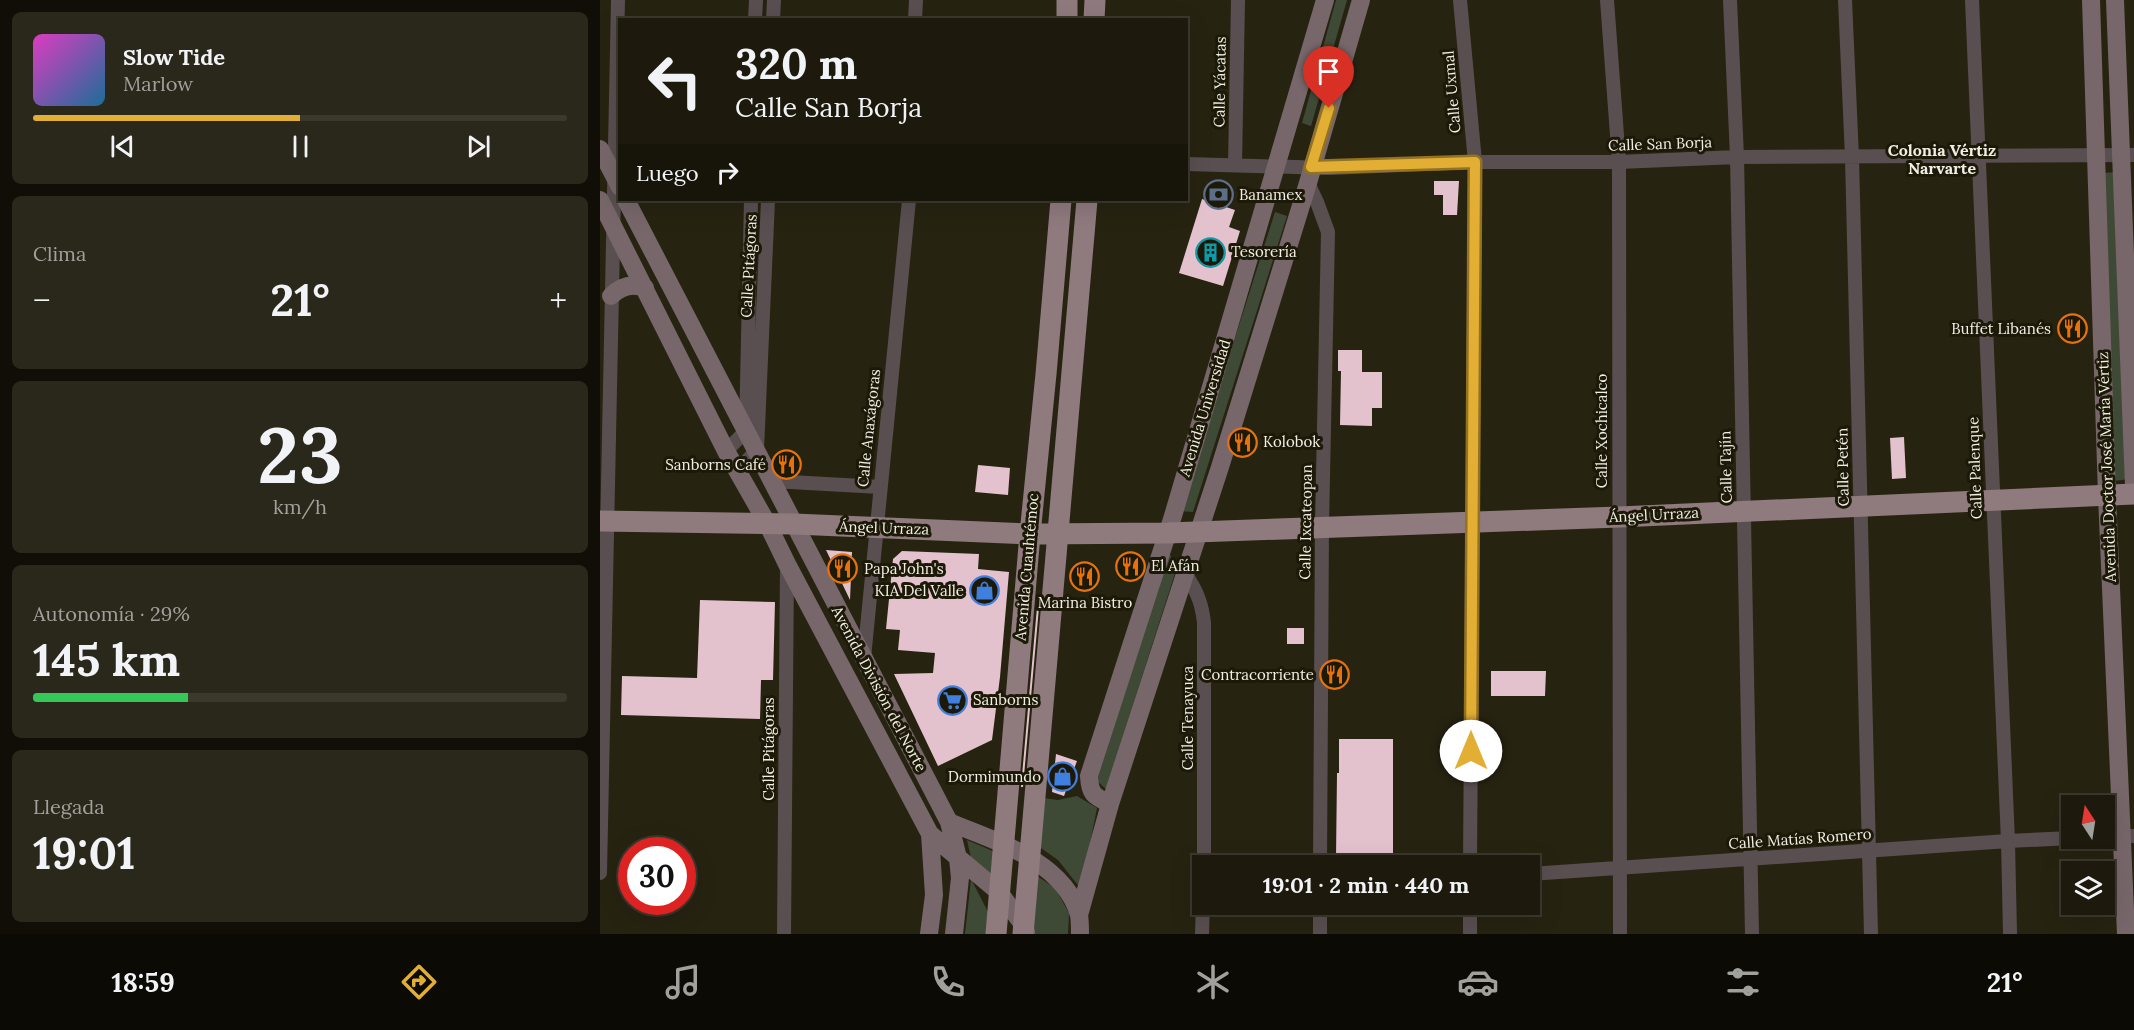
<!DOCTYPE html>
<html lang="es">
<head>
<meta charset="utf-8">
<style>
	:root { --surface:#1d1a0d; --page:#2a271b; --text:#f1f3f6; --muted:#a0a19d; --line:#3b382e; --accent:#e2af34 }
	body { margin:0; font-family:Lora,serif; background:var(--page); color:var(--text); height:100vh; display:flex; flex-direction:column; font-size:22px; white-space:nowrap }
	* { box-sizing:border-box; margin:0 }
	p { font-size:20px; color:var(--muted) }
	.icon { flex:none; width:33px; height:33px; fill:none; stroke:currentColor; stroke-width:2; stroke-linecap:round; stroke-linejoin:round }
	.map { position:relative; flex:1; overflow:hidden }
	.details { display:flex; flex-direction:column; gap:12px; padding:12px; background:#100e07; width:600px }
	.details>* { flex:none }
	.guide { position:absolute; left:18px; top:18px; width:570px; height:183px; border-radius:0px; box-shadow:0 6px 24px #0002,0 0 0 2px var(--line); background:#1d1a0d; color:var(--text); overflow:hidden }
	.needle { width:39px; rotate:348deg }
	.buttons { position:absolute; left:1461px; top:795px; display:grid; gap:12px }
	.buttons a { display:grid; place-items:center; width:54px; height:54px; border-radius:0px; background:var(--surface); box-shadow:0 6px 24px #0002,0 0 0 2px var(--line); font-size:30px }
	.speed { position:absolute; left:18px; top:837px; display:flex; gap:12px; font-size:30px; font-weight:700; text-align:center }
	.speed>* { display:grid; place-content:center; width:78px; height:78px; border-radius:50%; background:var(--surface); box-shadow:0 6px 24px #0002,0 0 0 2px var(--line); line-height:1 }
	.speed .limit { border:9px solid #d22; background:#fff; color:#111 }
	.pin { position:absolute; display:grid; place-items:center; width:51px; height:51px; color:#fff; margin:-62px -26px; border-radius:50% 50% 50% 0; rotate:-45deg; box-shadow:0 0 6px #0007 }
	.pin .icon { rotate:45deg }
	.me { position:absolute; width:66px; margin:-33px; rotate:0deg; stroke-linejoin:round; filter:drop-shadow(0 0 4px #0008) }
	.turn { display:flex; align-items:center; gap:21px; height:126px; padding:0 18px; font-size:27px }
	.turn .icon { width:78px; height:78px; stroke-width:2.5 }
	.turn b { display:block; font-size:42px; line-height:51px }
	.then { display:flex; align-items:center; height:57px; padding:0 18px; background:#0003; gap:12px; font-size:22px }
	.big { font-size:45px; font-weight:700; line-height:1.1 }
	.details .tile { flex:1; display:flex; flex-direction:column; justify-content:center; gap:9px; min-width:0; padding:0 21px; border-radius:9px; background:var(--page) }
	.details .dial { align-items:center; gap:0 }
	.dial b { font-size:78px; line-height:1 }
	.song { display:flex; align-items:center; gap:18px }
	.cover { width:72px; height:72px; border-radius:9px; background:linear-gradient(135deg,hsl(310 70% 55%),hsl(200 70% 35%)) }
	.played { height:6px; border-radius:3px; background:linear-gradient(90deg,var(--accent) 50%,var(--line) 50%) }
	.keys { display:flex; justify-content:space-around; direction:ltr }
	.heat { display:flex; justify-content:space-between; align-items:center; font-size:33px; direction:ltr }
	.charge { height:9px; border-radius:4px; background:linear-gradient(90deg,#34c759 29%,var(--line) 0) }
	.trip { position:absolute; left:592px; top:855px; width:348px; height:60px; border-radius:0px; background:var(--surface); box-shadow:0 6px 24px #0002,0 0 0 2px var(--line); font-weight:700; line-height:60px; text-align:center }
	.tab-bar { display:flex; height:96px; justify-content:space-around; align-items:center; background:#0c0a05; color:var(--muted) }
	.tab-bar .icon { width:42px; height:42px }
	.tab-bar .active { color:var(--accent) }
	.tab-bar b { font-size:27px; color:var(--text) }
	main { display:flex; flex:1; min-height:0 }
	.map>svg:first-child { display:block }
</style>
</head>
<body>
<main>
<section class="details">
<div class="tile">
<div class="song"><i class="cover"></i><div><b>Slow Tide</b><p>Marlow</p></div></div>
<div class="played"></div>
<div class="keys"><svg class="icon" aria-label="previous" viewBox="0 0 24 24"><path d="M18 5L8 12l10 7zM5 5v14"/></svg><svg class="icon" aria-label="pause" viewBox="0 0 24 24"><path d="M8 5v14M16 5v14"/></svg><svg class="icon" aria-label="next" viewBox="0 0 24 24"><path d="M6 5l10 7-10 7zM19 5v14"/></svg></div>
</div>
<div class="tile"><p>Clima</p>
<div class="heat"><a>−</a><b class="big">21°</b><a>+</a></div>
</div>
<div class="tile dial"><b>23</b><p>km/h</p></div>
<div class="tile"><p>Autonomía · 29%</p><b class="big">145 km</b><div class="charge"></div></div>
<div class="tile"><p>Llegada</p><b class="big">19:01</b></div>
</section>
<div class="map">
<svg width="1534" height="934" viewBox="0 0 1534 934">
	<rect width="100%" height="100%" fill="#272311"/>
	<path fill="#3f4a36" d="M736,0H747L711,126L702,123Z
		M1518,172L1531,479L1513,481L1502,173Z
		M675,212L687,216L593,512L580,511Z
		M569,553L577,567L506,789L497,781Z
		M477,796L497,808L481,889L458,860L438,846L443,798L458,800Z
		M367,840L395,852L392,875L371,858Z
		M434,874L455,888L469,913L468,934H433Z
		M371,879L388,912L387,934H365Z"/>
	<path fill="#e3c2ce" d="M834,181H859L857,215H843V195H834Z
		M602,199L635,210L629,227L640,231L623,286L579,273Z
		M738,350H762V372H782V408H772V426L740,425L741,371H738Z
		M1304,437L1306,478L1292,479L1290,438Z
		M378,465L410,468L408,495L375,492Z
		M226,550L252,552L250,600Z
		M302,551L379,554L378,569L409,572L400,677L392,740L338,766L294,674L333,673L335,653L298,650L300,630L286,629L293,559Z
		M438,596H440L423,787H421Z
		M100,600L175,602L173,680H161L160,719L21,715L22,676L97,678Z
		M687,628H704V644H687Z
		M891,671H946L945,696H891Z
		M739,739H793V859L736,858L737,773H739Z
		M456,754L477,761L464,796L452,792Z"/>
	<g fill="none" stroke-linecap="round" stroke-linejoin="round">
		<path stroke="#594f51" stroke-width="14" d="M860,0L875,162L870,866
			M1007,0L1019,162L1020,934
			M1130,0L1137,157L1152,934
			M1245,0L1252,157L1271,934
			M1372,0L1408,841L1410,934
			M155,20L156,0
			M173,20L174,0
			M315,20L316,0
			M586,164L729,168L875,162H1019L1137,157L1534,155
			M635,165L638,0
			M708,183L717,202L728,232L722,526L720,866
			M126,451L146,431L151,200
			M137,471L157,450L168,200
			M172,481L280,487
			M586,575C597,591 602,604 604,623V866
			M264,658L309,200
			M1504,837L1534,836
			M0,873L18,0
			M930,874L1408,841L1472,838
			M184,934L187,566
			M602,934L603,904
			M720,934V904
			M870,934V904"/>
		<path stroke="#77676a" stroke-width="18" d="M1491,0L1507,496L1526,934
			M1515,0L1534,485
			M0,149L20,187
			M0,200L126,451L167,523L187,564L330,834L399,892L424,926L426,932
			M26,200L349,822L358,858L360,878L354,934
			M11,296C21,286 32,283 45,288
			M510,804C494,796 490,795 489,776L573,516L725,0
			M349,822C395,841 464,861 479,915C480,921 480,928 480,934
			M479,915L510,804L620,467L708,183L761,0
			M329,934L334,895L330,834"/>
		<path stroke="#8f7a7e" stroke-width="21" d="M467,20V0
			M494,20L495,0
			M0,521L194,524L430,534L568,533L1019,517L1534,494
			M396,934L430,534L446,374L461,200
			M423,934L487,200"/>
	</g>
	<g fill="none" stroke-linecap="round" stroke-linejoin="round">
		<defs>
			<path id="route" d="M729,108L711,167L875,162L871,751"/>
		</defs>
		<use href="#route" stroke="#937222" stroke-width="15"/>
		<use href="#route" stroke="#e2af34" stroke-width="10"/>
	</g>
	<defs>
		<symbol id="bank-ring" viewBox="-11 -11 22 22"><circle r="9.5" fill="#1d1908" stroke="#5c6f8a" stroke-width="1.5"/><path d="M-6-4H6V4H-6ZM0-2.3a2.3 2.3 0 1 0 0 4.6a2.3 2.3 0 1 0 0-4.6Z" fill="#5c6f8a"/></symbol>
		<symbol id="building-ring" viewBox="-11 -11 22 22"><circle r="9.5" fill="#1d1908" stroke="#0f9aa8" stroke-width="1.5"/><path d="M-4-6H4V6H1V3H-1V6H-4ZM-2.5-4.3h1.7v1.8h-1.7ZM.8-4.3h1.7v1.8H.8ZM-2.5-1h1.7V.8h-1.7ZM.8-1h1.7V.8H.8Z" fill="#0f9aa8"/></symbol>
		<symbol id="restaurant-ring" viewBox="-11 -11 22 22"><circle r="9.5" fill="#1d1908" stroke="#e8710a" stroke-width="1.5"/><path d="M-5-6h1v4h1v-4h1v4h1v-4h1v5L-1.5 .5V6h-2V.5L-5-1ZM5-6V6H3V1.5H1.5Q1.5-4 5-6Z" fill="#e8710a"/></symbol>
		<symbol id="shop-ring" viewBox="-11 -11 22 22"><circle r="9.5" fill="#1d1908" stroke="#3f7fe0" stroke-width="1.5"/><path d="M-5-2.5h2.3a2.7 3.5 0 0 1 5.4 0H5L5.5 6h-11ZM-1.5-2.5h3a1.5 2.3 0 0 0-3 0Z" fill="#3f7fe0"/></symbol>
		<symbol id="supermarket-ring" viewBox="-11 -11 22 22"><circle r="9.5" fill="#1d1908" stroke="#3f7fe0" stroke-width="1.5"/><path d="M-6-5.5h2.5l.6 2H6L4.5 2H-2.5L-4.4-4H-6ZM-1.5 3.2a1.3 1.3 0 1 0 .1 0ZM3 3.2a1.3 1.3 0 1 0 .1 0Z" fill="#3f7fe0"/></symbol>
	</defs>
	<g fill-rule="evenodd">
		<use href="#bank-ring" x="602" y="178" width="33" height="33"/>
		<use href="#building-ring" x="594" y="236" width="33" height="33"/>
		<use href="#restaurant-ring" x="1456" y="312" width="33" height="33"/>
		<use href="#restaurant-ring" x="626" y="426" width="33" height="33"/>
		<use href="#restaurant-ring" x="170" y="448" width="33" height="33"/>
		<use href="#restaurant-ring" x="514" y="550" width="33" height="33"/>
		<use href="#restaurant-ring" x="226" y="552" width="33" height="33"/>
		<use href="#restaurant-ring" x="468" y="560" width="33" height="33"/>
		<use href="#shop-ring" x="368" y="574" width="33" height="33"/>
		<use href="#restaurant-ring" x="718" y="658" width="33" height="33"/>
		<use href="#supermarket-ring" x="336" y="684" width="33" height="33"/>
		<use href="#shop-ring" x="446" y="760" width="33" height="33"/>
	</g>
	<g text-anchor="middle" stroke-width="6" stroke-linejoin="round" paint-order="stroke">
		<g font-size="15" fill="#f1eee3" stroke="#1d1908">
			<text transform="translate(620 82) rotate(-89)" y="5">Calle Yácatas</text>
			<text transform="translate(852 92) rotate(-95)" y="5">Calle Uxmal</text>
			<text transform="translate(1060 144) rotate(-2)" y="5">Calle San Borja</text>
			<text transform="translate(149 266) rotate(-87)" y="5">Calle Pitágoras</text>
			<text transform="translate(605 408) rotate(-73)" y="5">Avenida Universidad</text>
			<text transform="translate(269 428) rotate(-84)" y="5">Calle Anaxágoras</text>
			<text transform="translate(1002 431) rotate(-90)" y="5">Calle Xochicalco</text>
			<text transform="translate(1126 467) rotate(-91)" y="5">Calle Tajín</text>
			<text transform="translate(1243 467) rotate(-91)" y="5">Calle Petén</text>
			<text transform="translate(1507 467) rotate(-92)" y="5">Avenida Doctor José María Vértiz</text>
			<text transform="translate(1375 468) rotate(-92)" y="5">Calle Palenque</text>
			<text transform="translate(1054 515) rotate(-3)" y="5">Ángel Urraza</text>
			<text transform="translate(706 522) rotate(-89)" y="5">Calle Ixcateopan</text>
			<text transform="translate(284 528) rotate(2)" y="5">Ángel Urraza</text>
			<text transform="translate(427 567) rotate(-85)" y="5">Avenida Cuauhtémoc</text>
			<text transform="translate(279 689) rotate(62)" y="5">Avenida División del Norte</text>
			<text transform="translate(588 718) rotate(-90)" y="5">Calle Tenayuca</text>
			<text transform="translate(169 749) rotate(-90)" y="5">Calle Pitágoras</text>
			<text transform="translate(1200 839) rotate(-4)" y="5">Calle Matías Romero</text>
		</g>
		<g font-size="15" fill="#f1eee3" stroke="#1d1908" text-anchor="start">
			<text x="639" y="200">Banamex</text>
			<text x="631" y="257">Tesorería</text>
			<text x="1451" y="334" text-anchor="end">Buffet Libanés</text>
			<text x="663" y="447">Kolobok</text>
			<text x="166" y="470" text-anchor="end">Sanborns Café</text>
			<text x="551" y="571">El Afán</text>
			<text x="264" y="574">Papa John's</text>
			<text x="364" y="596" text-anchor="end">KIA Del Valle</text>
			<text x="485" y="608" text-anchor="middle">Marina Bistro</text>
			<text x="714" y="680" text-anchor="end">Contracorriente</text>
			<text x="373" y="705">Sanborns</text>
			<text x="441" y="782" text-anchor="end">Dormimundo</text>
		</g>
		<g font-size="16" font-weight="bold" fill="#f1eee3" stroke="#1d1908">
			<text x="1342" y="156">Colonia Vértiz<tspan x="1342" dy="18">Narvarte</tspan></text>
		</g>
	</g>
</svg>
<div class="buttons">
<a><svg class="needle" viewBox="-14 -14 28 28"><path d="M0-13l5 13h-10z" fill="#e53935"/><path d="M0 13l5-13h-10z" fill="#a0a19d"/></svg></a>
<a><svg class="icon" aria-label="layers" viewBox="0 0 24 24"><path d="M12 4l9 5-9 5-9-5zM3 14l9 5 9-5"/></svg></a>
</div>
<div class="speed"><div class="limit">30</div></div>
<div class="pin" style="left:729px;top:108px;background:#d93025"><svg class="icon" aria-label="arrive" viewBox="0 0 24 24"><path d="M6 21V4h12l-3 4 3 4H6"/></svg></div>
<svg class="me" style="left:871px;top:751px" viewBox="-20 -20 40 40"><circle r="19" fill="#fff"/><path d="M0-13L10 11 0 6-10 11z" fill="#e2af34"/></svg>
<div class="trip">19:01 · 2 min · 440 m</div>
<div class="guide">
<div class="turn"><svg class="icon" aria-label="left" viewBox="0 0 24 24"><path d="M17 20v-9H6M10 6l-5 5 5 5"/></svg><div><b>320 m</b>Calle San Borja</div></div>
<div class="then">Luego<svg class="icon" aria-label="right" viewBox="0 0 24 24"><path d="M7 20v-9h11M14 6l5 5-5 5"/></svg></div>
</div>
</div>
</main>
<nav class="tab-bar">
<b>18:59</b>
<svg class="icon active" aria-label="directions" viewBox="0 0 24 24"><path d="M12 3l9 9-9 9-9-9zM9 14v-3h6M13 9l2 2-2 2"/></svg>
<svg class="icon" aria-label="music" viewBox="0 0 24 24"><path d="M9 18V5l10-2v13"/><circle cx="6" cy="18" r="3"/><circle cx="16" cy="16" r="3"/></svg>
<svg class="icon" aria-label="phone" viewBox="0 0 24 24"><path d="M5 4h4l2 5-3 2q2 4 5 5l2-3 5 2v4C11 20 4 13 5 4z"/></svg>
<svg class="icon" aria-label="climate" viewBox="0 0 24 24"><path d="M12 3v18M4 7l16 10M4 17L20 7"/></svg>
<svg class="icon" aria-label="car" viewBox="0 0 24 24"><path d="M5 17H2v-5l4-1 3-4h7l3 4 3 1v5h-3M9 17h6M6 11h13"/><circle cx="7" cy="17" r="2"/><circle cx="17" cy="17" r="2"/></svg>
<svg class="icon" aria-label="filters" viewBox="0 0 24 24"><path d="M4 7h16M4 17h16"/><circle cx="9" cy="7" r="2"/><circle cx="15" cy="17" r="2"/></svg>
<b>21°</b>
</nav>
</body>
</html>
